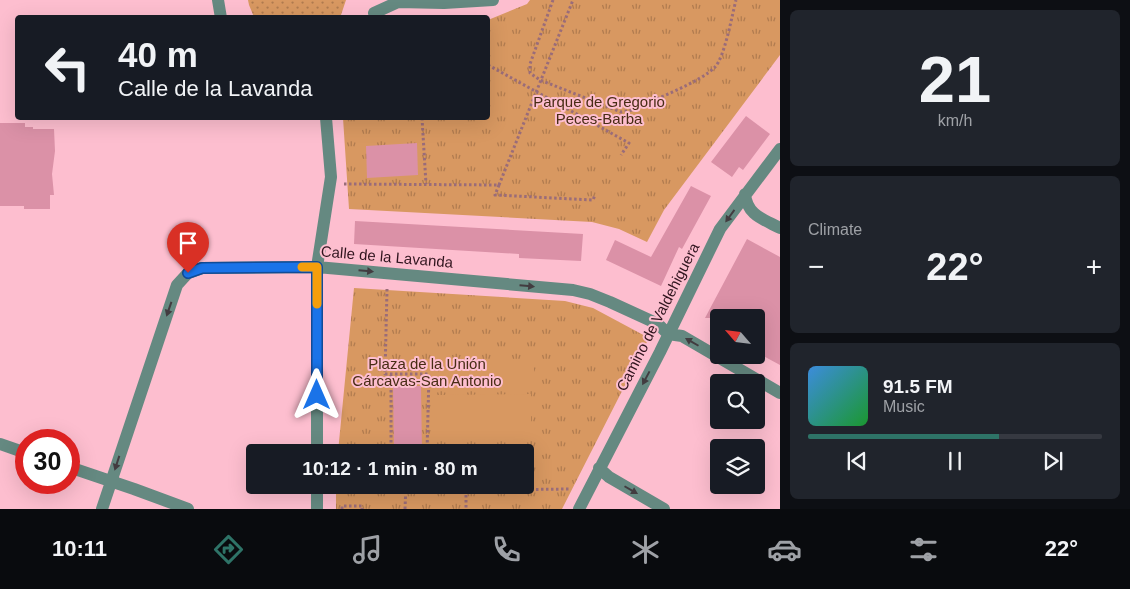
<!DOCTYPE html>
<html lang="en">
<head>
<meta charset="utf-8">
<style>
	:root { --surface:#171b24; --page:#20242c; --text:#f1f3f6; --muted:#9ea1a6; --line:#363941; --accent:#2e7367 }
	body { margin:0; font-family:Arial,sans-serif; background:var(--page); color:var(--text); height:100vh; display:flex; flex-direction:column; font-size:19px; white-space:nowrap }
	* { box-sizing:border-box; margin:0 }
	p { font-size:16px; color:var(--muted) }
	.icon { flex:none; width:28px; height:28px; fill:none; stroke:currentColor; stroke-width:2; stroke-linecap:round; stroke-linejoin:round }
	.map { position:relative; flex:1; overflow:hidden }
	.details { display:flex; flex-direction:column; gap:10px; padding:10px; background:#0d0f14; width:350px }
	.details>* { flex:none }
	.top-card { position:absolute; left:15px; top:15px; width:475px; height:105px; border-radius:5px; box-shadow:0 5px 20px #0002; background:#171b24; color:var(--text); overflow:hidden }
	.needle { width:32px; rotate:298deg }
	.buttons { position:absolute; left:710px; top:309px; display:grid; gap:10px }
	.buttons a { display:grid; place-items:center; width:55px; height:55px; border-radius:5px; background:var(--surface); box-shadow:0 5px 20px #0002; font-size:25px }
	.speed { position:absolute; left:15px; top:429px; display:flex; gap:10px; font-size:25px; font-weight:700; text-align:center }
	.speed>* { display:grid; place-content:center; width:65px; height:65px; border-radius:50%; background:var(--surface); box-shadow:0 5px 20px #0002; line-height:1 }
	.speed .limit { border:8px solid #d22; background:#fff; color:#111 }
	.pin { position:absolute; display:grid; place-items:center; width:42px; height:42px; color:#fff; margin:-51px -21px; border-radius:50% 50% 50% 0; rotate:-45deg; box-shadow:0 0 5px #0007 }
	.pin .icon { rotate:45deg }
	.me { position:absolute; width:55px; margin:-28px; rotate:0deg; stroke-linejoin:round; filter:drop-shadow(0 0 4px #0008) }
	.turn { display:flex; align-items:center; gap:18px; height:105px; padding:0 20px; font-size:22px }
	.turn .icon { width:65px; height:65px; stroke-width:2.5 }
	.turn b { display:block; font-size:35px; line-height:42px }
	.big { font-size:38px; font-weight:700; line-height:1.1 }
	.details .card { flex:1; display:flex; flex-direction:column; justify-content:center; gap:8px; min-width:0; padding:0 18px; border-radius:8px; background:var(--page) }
	.details .dial { align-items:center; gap:0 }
	.dial b { font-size:65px; line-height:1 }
	.song { display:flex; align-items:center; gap:15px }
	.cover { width:60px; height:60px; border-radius:8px; background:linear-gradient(135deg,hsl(210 70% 55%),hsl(130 70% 35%)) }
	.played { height:5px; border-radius:2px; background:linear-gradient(90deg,var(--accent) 65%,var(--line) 65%) }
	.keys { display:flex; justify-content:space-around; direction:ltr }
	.heat { display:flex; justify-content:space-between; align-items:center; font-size:28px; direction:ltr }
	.trip { position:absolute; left:246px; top:444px; width:288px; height:50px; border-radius:5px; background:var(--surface); box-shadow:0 5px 20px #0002; font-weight:700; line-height:50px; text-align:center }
	.dock { display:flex; height:80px; justify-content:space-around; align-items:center; background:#090b0e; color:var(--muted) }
	.dock .icon { width:35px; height:35px }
	.dock .on { color:var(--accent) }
	.dock b { font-size:22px; color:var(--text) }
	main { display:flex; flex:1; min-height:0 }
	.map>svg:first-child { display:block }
</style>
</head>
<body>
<main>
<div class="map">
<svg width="780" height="509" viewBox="0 0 780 509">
	<defs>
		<pattern id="grass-dots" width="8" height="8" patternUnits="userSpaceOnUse" patternTransform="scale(1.25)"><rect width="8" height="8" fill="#d89861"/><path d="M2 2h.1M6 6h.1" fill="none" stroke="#b07b4f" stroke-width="1.8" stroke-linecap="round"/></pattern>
		<pattern id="park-tufts" width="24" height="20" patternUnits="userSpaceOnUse" patternTransform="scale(1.25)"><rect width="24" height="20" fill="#d89861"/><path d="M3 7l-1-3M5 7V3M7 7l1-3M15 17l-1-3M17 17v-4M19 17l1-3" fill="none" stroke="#b07b4f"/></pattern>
	</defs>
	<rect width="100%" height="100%" fill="#fdbecf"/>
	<path fill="url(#grass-dots)" d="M248,0H346L340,18L254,17L249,5Z"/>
	<path fill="url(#park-tufts)" d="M530,0H780V55L664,210L647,242L619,229L592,222L349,209L343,118H488V20L527,4Z
		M354,288L565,301L593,308L649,338L562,509H336V485H525V452H338Z"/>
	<path fill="#d89861" d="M441,360H534V386H441Z
		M531,394V439L437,440V395Z"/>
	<path fill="#db91a7" d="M746,116L770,134L743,170L739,167L732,177L711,162Z
		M0,123H25V127H33V129H54L55,151L52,174L54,195H50V209H24V206H0Z
		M417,143L418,175L367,178L366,146Z
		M691,186L711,196L682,249L679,247L661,286L606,260L615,240L651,257Z
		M355,221L583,234L581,261L519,258V254L354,244Z
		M747,239L780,257V365L756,352V318H705Z
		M393,386H421L422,452H394Z"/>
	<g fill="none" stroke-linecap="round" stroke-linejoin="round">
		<path stroke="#9a6c79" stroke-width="3" stroke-dasharray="2.5 2.5" stroke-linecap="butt" d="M553,0L530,64V73L540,80L621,112L632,110C653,100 701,82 715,67C725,56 732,15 736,0
			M488,65L629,143L621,155
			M422,118L426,184
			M344,184L499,185L573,0
			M499,185L495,195L593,200L595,195
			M387,289L385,374H429L427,452
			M391,375V452
			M461,452V447
			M460,490V485
			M466,490V509
			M406,491L571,489
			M342,509V506H362V509
			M405,509L406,485"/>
		<path stroke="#658981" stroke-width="12" d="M218,0L221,18
			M374,13L398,2L444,3L493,0
			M745,194C747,215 763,219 780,228
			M0,444L26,453
			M317,452V267L331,177L326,118
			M69,467L134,489L188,509
			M599,468L609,477L664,509
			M317,485V509
			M102,509L177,285L188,273L202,268L317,267L573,290L590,294L610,302L658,324L668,334L682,336L780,393
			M579,509L660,352L720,229L780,149"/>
	</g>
	<defs><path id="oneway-solid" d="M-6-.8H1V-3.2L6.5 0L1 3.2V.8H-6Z" transform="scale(1.25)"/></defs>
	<g fill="#423c40">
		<use href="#oneway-solid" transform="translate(730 216) rotate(126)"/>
		<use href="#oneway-solid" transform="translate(366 271) rotate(5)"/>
		<use href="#oneway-solid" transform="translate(527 286) rotate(5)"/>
		<use href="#oneway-solid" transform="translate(169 309) rotate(109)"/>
		<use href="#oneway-solid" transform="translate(692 342) rotate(-150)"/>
		<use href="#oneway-solid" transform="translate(646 378) rotate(118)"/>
		<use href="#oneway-solid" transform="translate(117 463) rotate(108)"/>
		<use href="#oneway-solid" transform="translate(631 490) rotate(30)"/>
	</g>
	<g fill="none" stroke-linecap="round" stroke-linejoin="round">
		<defs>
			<path id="route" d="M188,273L202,268L317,267V395"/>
		</defs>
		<use href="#route" stroke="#114b97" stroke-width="12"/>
		<use href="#route" stroke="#1a73e8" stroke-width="9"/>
		<path stroke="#f59e0b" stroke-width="9" d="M302,267H317V304"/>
	</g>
	<g text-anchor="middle" stroke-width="4" stroke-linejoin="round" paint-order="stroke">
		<g font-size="15" fill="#482c14" stroke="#fdbecf">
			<text x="599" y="107">Parque de Gregorio<tspan x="599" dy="17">Peces-Barba</tspan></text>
			<text x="427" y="369">Plaza de la Unión<tspan x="427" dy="17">Cárcavas-San Antonio</tspan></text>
		</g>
		<g font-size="15" fill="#2f131d" stroke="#fdbecf">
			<text transform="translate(387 257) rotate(5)" y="5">Calle de la Lavanda</text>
			<text transform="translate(658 317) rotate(-63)" y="5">Camino de Valdehiguera</text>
		</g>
	</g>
</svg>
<div class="buttons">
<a><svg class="needle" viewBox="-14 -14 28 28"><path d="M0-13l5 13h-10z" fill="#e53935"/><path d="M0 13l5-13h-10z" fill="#9ea1a6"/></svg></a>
<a><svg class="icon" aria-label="search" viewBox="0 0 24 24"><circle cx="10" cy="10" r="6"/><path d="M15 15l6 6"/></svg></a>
<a><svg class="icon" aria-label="layers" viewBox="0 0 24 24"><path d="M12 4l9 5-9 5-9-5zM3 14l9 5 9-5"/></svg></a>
</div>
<div class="speed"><div class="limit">30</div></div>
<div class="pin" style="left:188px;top:273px;background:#d93025"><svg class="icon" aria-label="arrive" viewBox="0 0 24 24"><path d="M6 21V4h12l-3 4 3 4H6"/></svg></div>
<svg class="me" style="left:317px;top:395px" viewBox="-20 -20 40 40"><path d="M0-17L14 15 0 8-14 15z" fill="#1a73e8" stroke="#fff" stroke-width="4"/></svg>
<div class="trip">10:12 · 1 min · 80 m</div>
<div class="top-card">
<div class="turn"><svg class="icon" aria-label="left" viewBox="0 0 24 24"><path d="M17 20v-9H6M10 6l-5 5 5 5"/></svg><div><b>40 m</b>Calle de la Lavanda</div></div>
</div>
</div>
<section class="details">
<div class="card dial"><b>21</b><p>km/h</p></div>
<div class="card"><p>Climate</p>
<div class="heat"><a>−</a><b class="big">22°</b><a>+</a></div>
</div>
<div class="card">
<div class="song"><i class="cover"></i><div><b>91.5 FM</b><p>Music</p></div></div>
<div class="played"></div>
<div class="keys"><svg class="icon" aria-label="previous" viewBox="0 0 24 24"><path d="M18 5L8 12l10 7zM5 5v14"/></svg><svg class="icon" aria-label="pause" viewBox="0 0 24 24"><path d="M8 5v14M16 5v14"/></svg><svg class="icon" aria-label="next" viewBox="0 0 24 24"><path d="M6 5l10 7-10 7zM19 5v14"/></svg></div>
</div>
</section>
</main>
<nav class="dock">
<b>10:11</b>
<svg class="icon on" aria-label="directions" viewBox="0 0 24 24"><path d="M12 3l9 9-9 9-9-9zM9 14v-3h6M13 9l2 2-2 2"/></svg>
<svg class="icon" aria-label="music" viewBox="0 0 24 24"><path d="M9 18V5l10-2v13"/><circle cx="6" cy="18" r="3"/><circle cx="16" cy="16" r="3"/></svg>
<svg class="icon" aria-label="phone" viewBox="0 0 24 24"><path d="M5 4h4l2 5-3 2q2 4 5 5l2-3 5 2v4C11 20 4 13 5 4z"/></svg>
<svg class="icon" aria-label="climate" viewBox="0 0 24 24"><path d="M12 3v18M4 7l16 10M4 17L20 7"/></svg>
<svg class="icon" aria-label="car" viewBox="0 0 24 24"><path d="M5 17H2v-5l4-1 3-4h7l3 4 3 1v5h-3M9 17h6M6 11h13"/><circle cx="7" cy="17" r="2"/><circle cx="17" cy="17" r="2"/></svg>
<svg class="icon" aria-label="filters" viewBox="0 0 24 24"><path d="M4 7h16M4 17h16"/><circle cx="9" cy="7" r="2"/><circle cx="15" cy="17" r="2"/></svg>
<b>22°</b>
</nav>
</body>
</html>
